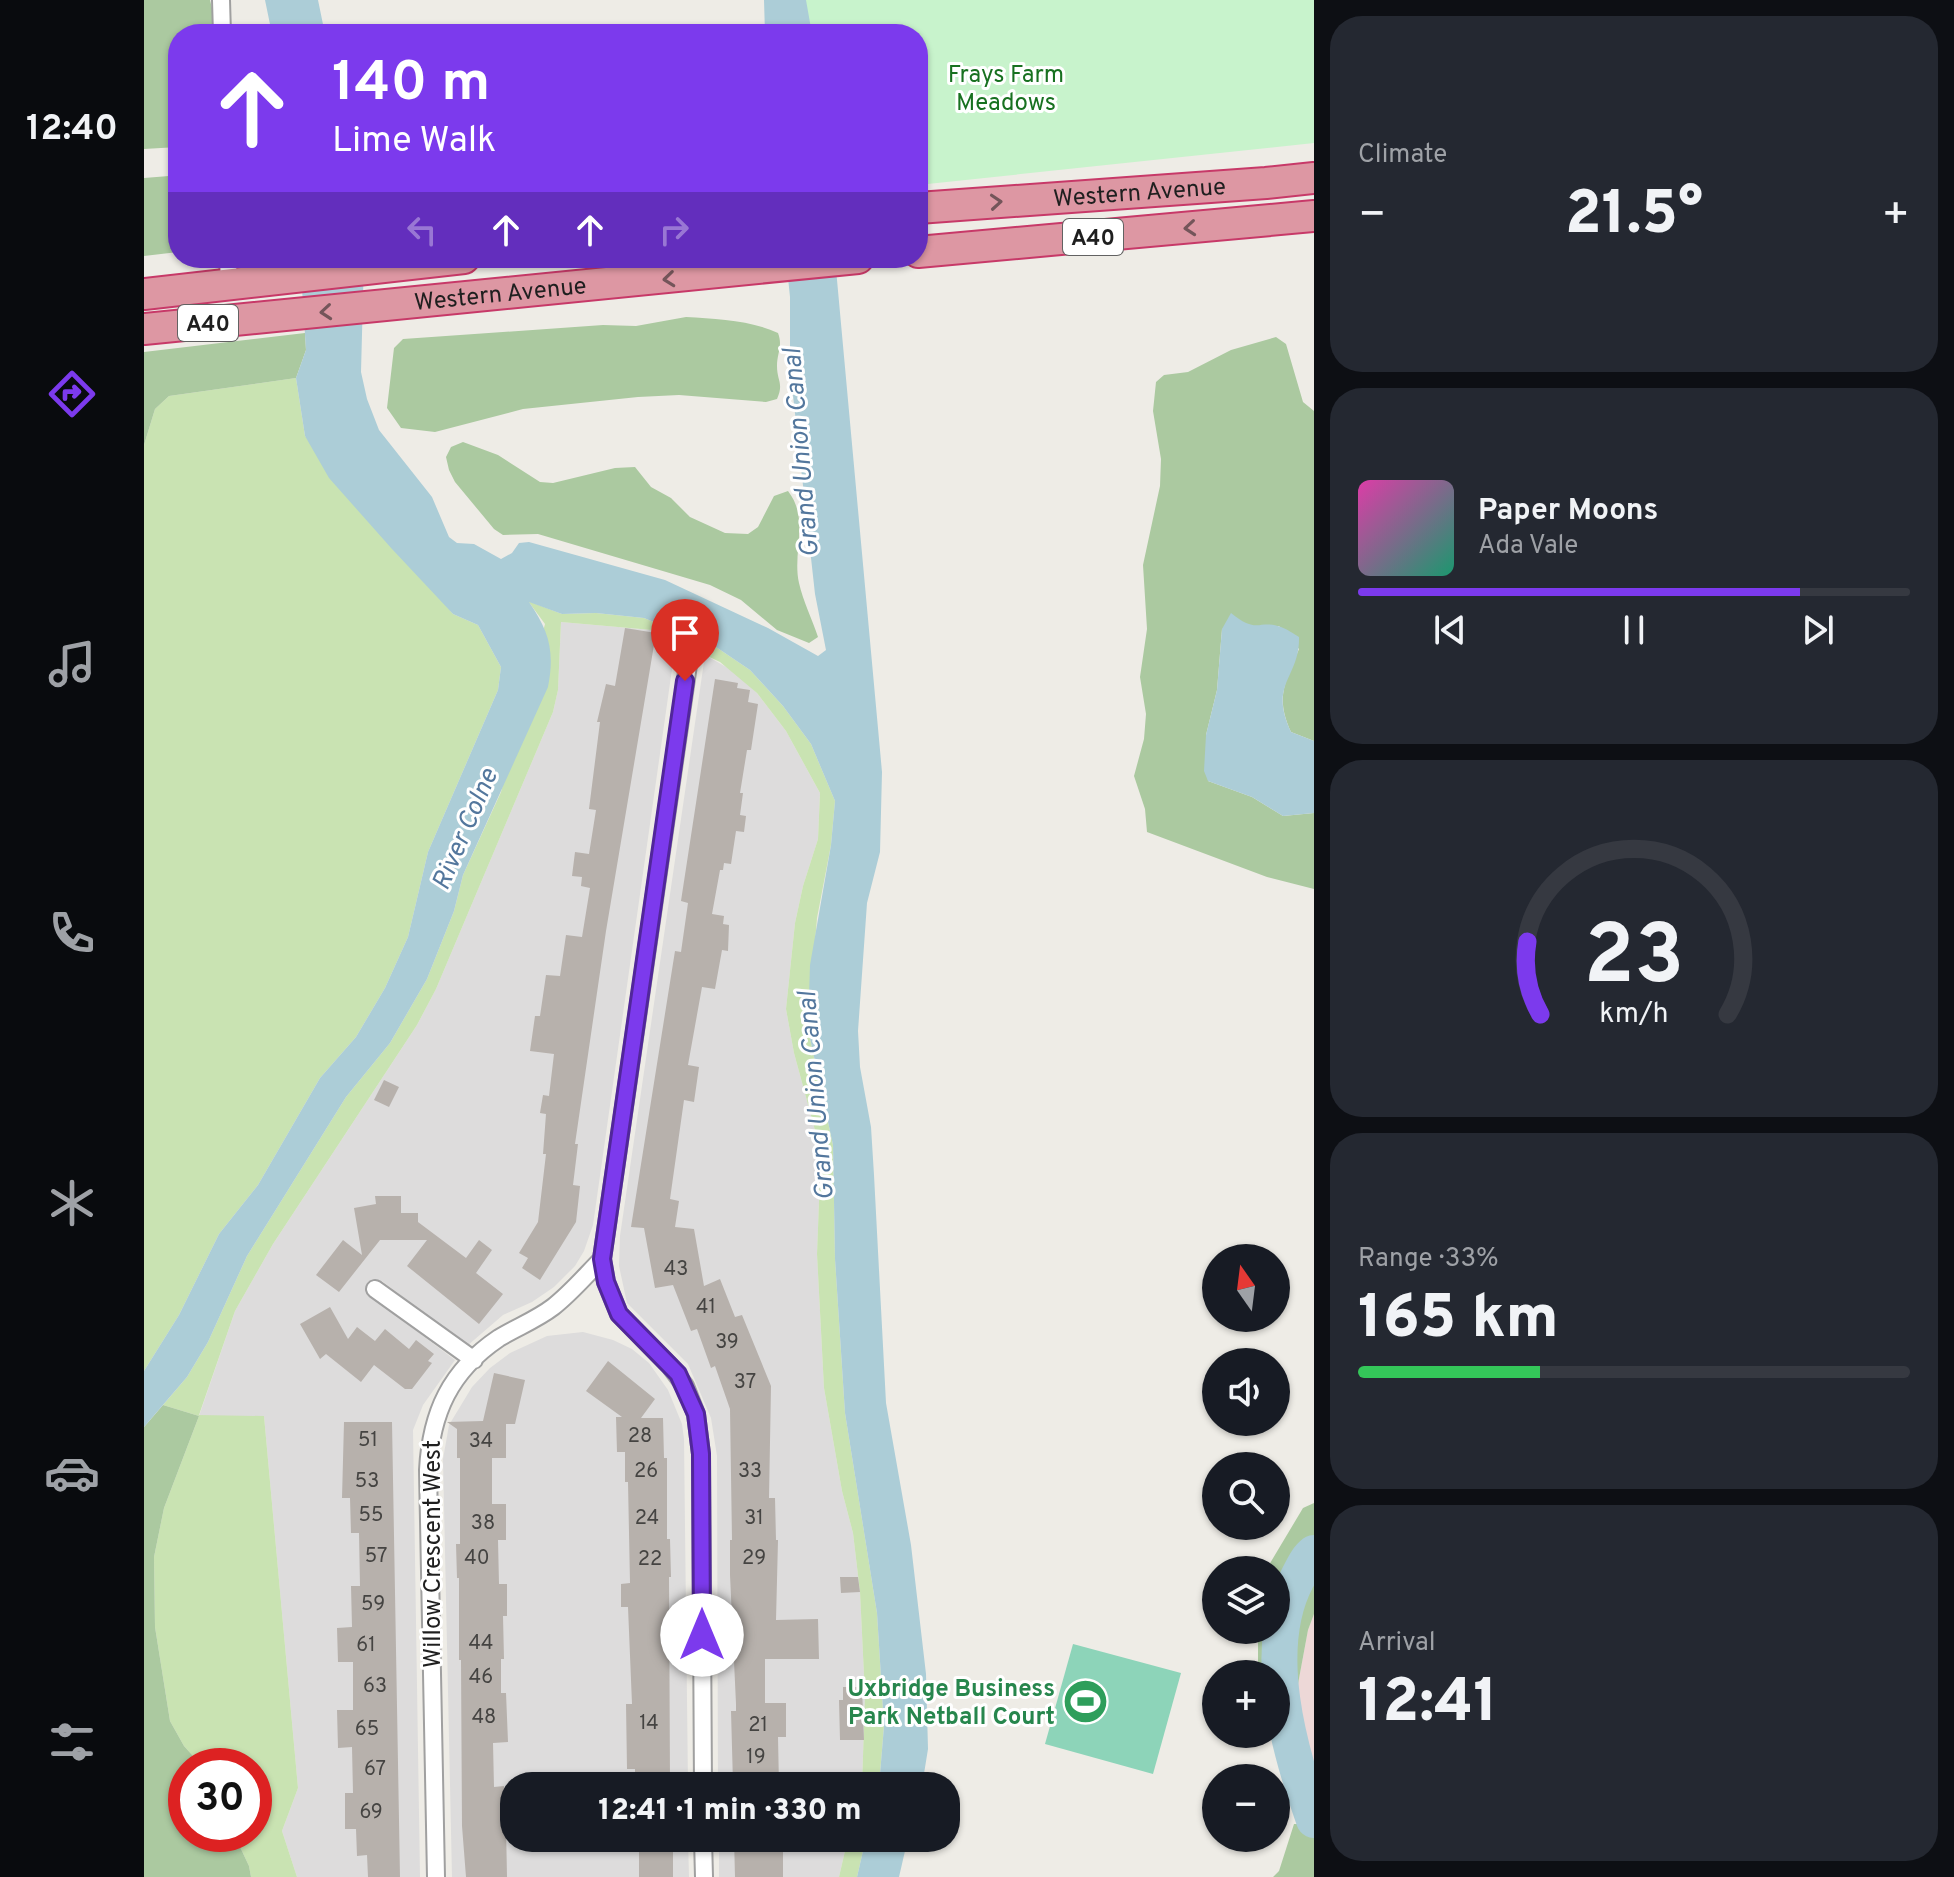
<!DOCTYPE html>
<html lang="en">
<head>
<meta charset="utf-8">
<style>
	:root { --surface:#171b24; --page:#242831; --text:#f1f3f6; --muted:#9ea1a6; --line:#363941; --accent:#7c3aed }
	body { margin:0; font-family:Overpass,sans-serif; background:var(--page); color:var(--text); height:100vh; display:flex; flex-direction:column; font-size:30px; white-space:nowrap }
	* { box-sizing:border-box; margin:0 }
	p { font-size:26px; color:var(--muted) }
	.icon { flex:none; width:44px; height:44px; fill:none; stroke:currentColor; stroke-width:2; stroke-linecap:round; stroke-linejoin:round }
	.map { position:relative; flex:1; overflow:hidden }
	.side { display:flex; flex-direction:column; gap:16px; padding:16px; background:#0d0f14; width:640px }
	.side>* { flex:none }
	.banner { position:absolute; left:24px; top:24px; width:760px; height:244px; border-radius:32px; box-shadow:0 2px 6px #0004; background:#7c3aed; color:#fff; overflow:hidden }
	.needle { width:52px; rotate:346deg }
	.tools { position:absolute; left:1058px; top:1244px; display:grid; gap:16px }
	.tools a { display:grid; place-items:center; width:88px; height:88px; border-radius:50%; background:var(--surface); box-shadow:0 2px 6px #0004; font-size:40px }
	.speed { position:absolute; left:24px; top:1748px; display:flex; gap:16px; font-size:40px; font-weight:700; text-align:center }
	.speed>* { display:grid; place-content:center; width:104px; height:104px; border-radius:50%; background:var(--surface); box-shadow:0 2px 6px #0004; line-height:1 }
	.speed .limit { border:12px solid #d22; background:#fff; color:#111 }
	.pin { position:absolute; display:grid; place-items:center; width:68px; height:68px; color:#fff; margin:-82px -34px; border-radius:50% 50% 50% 0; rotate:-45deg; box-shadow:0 0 8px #0007 }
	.pin .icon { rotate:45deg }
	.me { position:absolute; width:88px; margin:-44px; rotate:0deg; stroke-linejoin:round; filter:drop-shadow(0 0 6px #0008) }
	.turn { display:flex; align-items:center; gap:28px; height:168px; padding:0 32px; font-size:36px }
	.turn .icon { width:104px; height:104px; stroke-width:2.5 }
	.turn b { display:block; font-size:56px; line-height:68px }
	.lanes { display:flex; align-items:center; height:76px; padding:0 32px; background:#0003; justify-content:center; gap:40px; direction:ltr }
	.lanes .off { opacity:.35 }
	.big { font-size:60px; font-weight:800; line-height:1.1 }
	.side .card { flex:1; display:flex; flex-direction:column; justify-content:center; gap:12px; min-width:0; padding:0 28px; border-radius:32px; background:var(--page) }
	.side .dial { align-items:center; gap:0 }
	.dial svg { height:208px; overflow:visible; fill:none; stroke:var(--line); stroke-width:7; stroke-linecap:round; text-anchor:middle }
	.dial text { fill:var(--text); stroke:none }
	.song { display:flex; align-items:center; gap:24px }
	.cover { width:96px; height:96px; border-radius:12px; background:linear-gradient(135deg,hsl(320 70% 55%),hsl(160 70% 35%)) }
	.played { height:8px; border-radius:4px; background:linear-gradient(90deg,var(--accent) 80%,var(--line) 80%) }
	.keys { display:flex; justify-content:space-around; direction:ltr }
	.heat { display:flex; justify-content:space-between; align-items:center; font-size:44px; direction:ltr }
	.charge { height:12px; border-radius:6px; background:linear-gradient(90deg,#34c759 33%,var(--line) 0) }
	.trip { position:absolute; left:356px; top:1772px; width:460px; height:80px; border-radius:32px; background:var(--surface); box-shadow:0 2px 6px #0004; font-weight:800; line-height:80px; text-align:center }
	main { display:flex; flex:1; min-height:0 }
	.menu { display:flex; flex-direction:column; width:144px; justify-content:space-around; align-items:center; background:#090b0e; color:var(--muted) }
	.menu .icon { width:56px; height:56px }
	.menu .current { color:var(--accent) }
	.menu b { font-size:36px; color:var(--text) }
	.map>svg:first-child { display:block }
</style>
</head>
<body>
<main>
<nav class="menu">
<b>12:40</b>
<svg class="icon current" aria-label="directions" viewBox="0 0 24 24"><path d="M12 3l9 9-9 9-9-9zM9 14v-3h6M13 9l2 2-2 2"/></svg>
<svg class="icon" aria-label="music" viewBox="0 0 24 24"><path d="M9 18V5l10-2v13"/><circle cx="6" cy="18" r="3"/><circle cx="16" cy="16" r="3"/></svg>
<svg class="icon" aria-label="phone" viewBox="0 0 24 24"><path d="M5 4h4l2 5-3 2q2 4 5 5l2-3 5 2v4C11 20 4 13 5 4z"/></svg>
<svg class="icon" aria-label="climate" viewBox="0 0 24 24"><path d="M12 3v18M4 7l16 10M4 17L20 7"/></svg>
<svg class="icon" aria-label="car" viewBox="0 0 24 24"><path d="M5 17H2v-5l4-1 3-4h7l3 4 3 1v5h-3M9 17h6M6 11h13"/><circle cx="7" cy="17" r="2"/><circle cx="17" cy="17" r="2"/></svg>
<svg class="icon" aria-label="filters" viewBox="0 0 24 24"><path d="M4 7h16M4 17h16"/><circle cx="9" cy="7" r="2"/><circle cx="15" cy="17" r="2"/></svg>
</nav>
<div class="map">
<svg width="1170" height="1877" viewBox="0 0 1170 1877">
	<rect width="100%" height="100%" fill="#eeece6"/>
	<path fill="#dddcdc" d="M417,622L508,630L532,641L449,1225L440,1251L431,1266L410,1287L388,1302L359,1315L323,1346L238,1281L225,1295L311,1360L279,1405L269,1430L276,1877H153L138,1831L154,1788L120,1416H55L91,1311L129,1244L273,1025L292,989L409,712L414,690Z
		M561,655L591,672L613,693L642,731L676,793L674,839L659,886L651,923L642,1009L650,1053L672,1134L676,1175L673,1254L680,1388L698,1491L709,1533L716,1592L721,1696L718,1786H574L573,1456L567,1418L544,1364L483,1303L475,1266L476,1236Z
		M439,1332L469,1340L488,1349L505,1363L524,1390L538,1424L540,1439L544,1786H370V1838H544L545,1877H308L299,1459L305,1425L328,1387L346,1368L366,1353L403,1336Z
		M575,1838H704L695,1877H575Z"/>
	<path fill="#edd8d7" d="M1170,1614V1781L1152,1713L1154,1684L1164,1630Z"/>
	<path fill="#c9e3b2" d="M152,378L161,436L309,614L334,625L357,667L354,690L284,852L264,937L241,988L212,1037L176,1078L114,1185L75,1234L35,1315L0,1371V445L11,409L25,396Z
		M384,601L418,614L452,613L500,618L572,647L606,670L639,706L667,744L691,801L687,845L673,918L664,1029L689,1145L691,1259L701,1413L733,1613L740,1726L735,1786H718L721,1696L716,1592L709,1533L698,1491L680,1388L673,1254L676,1175L672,1134L650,1053L642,1009L651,923L659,886L674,839L676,793L642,731L613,693L576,662L508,630L417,622L414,690L409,712L292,989L273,1025L129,1244L91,1311L55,1415L120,1416L154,1788L138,1831L153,1877H107L105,1866L90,1834H110V1766H58L40,1746L26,1721L11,1627L10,1557L20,1508L55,1416L19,1405L43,1377L64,1342L103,1256L202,1097L246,1043L283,979L310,911L319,875L357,792L401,624Z
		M704,1838H722L713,1877H695Z"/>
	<path fill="#abc9a0" d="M0,0H66L74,34H34V147L0,149Z
		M25,176L34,182V252L0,256V178Z
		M542,317C573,319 606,320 634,333C639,346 633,353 633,366C633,381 640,383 633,399L622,402L535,395L494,397L379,409L291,432L257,428L243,408L250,348L259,339L459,325L492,326Z
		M161,333L162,350L152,378L25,396L11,409L0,445V352Z
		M1132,337L1142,344L1159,402L1170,411V741L1147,732C1131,697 1141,683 1155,649L1135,626L1112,627L1100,624L1078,629L1073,690L1062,735L1064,781L1108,797L1139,816L1170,813V889L1123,877L1003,832L1001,809L990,776L1000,739L1002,714L996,677L1003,629L999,565L1016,486L1017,459L1009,411L1012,382L1020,375L1044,372L1087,350Z
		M319,442L354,455L396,482L409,483L471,468L491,467L507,487L527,498L546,517L581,533L604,534L614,527L630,496L644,491C666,519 648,552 655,583C659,601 668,619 674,637L665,643L633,630L597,600L566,585L394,534L359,535L350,529L311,482L305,470L302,457L307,447Z
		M19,1405L55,1416L20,1508L10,1557L11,1627L26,1721L40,1746L58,1766H42V1834H90L105,1866L107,1877H0V1427Z
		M1170,1503V1614L1164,1630L1154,1684L1132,1685V1674H1114V1631L1132,1630V1601L1135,1596L1132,1593V1570H1122L1159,1508Z
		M1150,1824H1161L1170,1832V1877H1129L1135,1871Z"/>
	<path fill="#c8f3cc" d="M643,0H1170V143L774,185V34H646Z"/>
	<path fill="#8dd4b9" d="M929,1644L1037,1673L1009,1774L901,1744Z"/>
	<path fill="#accdd7" d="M121,0H174L181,34H128Z
		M620,0H662L668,34H621Z
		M156,258H220L217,372L223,399L235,430L288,497L305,537L313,543L330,544L357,559L368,553L375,543L385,542L521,580L624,628L674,656L682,650L671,594L646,368V297L642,258H691L738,772L736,852L723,903L714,1031L716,1067L727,1127L730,1175L742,1403L767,1545L782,1674L784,1749L778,1786H735L740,1726L733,1613L701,1413L691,1259L689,1145L664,1029L666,965L687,845L691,801L667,744L639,706L606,670L572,647L500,618L452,613L418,614L385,602C405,631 411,651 404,687L319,875L310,911L283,979L246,1043L202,1097L103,1256L64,1342L43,1377L0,1427V1371L35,1315L75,1234L114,1185L176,1078L212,1037L241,988L264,937L284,852L354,690L357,667L334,625L309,614L248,549L185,478L161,436L152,378L162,350Z
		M1087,613C1114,635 1114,619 1137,627C1143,629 1150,634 1155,637C1156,678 1124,683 1147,732L1170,741V813L1139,816L1108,797L1064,781L1060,771L1062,735L1073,690L1078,629Z
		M722,1838H764L755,1877H713Z"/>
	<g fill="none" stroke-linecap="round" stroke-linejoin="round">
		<path stroke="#accdd7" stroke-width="36" d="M1170,1553C1162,1559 1158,1570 1153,1579C1116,1649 1145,1750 1170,1820"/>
	</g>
	<path fill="#b7b1ac" d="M481,628L512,633L462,931L431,1144H434L429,1185L436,1186L432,1222L396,1280L378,1268L384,1258L375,1253L394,1222L402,1154H399L402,1114L396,1113L399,1095L405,1096L410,1054L386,1051L391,1016H396L402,975L416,976L422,935L438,937L446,888L437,886L438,877L428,876L431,852L445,854L452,810L445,809L456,722H453L462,684L471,686Z
		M571,679L594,683L593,688L606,690L604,702L614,704L607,750H603L596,793H599L596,815L602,816L600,832L592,831L587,864L580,863L579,870H576L568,914L580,916L579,924L585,925L584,951L578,950L571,989L558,987L544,1065L555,1067L550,1102L540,1100L526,1199L535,1201L531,1227L550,1229L560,1286L576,1279L591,1317L598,1315L627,1386L625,1498H631L632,1540H634L632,1620L674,1619L675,1659H621V1703H642V1737H634L635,1786H589V1783L587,1711H592V1704L586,1575V1540H588L586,1409L571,1366L567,1368L553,1329L547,1331L529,1285L511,1288L500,1228L487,1227L531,951L537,952L544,903L537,901Z
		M240,1080L255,1087L245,1107L230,1100Z
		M231,1196H257V1213H274V1222L322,1258L335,1240L348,1250L332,1273L359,1294L335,1324L263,1266L283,1240H236L195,1292L172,1275L199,1240L218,1255L210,1208L232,1204Z
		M186,1307L204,1339L213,1327L231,1341L241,1329L265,1349L272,1340L290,1354L284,1361L288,1363L268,1389H261L230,1365L217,1382L182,1354L176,1359L156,1324Z
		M464,1361L511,1399L497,1418H519L520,1458H523V1539H526L527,1577H525L526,1783L491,1784V1769H483L482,1704H488L484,1607H477V1584L486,1583L484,1482H481V1452H473L472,1417H478L442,1391Z
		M350,1373L381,1380L371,1424H362V1458H348V1504H362V1540H354L355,1584H363V1616H359L360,1659H357V1693H362L364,1742L349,1743L350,1787L360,1786L361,1805H370V1826H362L363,1877H322L318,1826L317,1660H315V1578H313L312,1544H316V1458H313V1429L303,1422L339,1421Z
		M200,1422H248L256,1877H224L223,1855L213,1856L212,1829H201V1793H209L208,1747L194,1748L193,1710H209V1662H194L193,1628L208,1627L207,1586H216L215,1533H207L206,1498H198Z
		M696,1577H714L716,1592L697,1593Z
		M699,1687H718L720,1740H696L695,1700H699Z
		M495,1838H529V1877H495Z
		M590,1838H639V1877H591Z"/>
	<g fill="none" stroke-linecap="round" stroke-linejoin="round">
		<defs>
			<path id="street" d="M77,0L78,34
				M84,258L85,285
				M546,651L458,1259L462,1282L475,1314L526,1366L541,1386L552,1414L557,1454L559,1786
				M231,1289L330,1360
				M559,1838L560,1877
				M292,1877L284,1470C287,1413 306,1371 355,1338C373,1327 392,1320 409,1307C427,1293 442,1275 458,1259"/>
			<g id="highway">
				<path id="s1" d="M774,208L1122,183L1170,178"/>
				<path d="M774,252L1170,216"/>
				<path d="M0,294L320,258"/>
				<path id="s2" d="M0,329L714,258"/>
			</g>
		</defs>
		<use href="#street" stroke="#a0a0a0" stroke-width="20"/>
		<use href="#highway" stroke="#c73968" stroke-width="34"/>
		<use href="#street" stroke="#fff" stroke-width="16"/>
		<use href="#highway" stroke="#dd97a3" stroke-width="30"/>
	</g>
	<defs><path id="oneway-chevron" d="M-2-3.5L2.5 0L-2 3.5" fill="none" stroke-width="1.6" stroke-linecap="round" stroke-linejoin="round" transform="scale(2)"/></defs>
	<g stroke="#74555a">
		<use href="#oneway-chevron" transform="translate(852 202) rotate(-4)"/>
		<use href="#oneway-chevron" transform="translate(1046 228) rotate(175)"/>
		<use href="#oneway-chevron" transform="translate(525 279) rotate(174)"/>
		<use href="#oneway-chevron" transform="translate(182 312) rotate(175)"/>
	</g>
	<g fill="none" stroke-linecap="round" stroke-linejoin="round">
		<defs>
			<path id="route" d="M541,681L458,1259L462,1282L475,1314L534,1374L552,1414L557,1454L558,1635"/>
		</defs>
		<use href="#route" stroke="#51269a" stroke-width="20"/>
		<use href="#route" stroke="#7c3aed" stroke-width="14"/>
	</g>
	<defs>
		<symbol id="stadium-disc" viewBox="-11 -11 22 22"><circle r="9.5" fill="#2e9e5b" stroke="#fff"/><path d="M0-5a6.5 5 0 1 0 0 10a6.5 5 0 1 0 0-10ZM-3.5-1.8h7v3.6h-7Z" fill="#fff"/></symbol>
	</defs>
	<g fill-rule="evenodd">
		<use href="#stadium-disc" x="916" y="1676" width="51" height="51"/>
	</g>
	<g text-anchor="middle" stroke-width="6" stroke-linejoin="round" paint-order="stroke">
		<g font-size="20" fill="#454442">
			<text x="532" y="1275">43</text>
			<text x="562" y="1313">41</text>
			<text x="583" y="1348">39</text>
			<text x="601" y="1388">37</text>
			<text x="496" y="1442">28</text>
			<text x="224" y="1446">51</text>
			<text x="337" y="1447">34</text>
			<text x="502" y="1477">26</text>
			<text x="606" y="1477">33</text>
			<text x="223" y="1487">53</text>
			<text x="227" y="1521">55</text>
			<text x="503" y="1524">24</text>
			<text x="610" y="1524">31</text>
			<text x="339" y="1529">38</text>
			<text x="232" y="1562">57</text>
			<text x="333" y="1564">40</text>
			<text x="610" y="1564">29</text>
			<text x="506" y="1565">22</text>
			<text x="229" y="1610">59</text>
			<text x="337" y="1649">44</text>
			<text x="222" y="1651">61</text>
			<text x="337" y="1683">46</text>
			<text x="231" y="1692">63</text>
			<text x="340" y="1723">48</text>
			<text x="505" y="1729">14</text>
			<text x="614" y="1731">21</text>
			<text x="223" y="1735">65</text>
			<text x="612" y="1763">19</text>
			<text x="231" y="1775">67</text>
			<text x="227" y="1818">69</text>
		</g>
		<g fill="#fff" stroke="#626262" stroke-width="2">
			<rect x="919" y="219" width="60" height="36" rx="6"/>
			<rect x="34" y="305" width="60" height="36" rx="6"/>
		</g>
		<g font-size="22" font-weight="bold" fill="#1f1f1f">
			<text x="949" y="245">A40</text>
			<text x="64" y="331">A40</text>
		</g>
		<g font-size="24" fill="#187120" stroke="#fff">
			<text x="862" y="82">Frays Farm<tspan x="862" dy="28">Meadows</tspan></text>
		</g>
		<g font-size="24" fill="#1f1f1f" stroke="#fff">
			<text dy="8" stroke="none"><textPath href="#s1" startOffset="222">Western Avenue</textPath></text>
			<text dy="8" stroke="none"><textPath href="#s2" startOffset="358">Western Avenue</textPath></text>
			<text transform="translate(288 1554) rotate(-90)" y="8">Willow Crescent West</text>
		</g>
		<g font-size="24" font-weight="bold" fill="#27864d" stroke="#fff" text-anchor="end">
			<text x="911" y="1696">Uxbridge Business<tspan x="911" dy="28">Park Netball Court</tspan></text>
		</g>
		<g font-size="26" font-style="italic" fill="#53779d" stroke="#fff">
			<text transform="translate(656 453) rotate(-95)" y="9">Grand Union Canal</text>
			<text transform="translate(320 829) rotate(-67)" y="9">River Colne</text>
			<text transform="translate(671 1096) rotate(-95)" y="9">Grand Union Canal</text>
		</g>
	</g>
</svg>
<div class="tools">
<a><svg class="needle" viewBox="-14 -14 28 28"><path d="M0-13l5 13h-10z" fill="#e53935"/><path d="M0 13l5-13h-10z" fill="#9ea1a6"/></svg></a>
<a><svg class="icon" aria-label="sound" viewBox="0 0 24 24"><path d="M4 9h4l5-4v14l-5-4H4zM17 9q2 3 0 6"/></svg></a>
<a><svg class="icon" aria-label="search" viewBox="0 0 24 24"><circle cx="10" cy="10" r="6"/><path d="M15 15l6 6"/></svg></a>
<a><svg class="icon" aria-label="layers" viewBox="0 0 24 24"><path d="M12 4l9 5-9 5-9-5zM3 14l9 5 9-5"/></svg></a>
<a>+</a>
<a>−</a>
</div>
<div class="speed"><div class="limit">30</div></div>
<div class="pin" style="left:541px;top:681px;background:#d93025"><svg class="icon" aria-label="arrive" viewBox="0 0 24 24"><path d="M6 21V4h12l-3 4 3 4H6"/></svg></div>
<svg class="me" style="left:558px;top:1635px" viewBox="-20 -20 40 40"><circle r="19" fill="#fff"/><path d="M0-13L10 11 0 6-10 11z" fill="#7c3aed"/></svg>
<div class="trip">12:41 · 1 min · 330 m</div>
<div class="banner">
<div class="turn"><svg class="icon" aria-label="ahead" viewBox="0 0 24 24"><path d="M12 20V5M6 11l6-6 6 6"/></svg><div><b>140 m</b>Lime Walk</div></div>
<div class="lanes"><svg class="icon off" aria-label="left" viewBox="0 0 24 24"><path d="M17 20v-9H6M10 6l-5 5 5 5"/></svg><svg class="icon" aria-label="ahead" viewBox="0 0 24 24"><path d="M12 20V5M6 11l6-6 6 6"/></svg><svg class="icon" aria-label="ahead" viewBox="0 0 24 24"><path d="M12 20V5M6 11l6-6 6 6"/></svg><svg class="icon off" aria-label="right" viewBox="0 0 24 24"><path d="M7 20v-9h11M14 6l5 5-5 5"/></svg></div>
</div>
</div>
<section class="side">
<div class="card"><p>Climate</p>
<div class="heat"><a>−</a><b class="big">21.5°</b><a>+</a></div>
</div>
<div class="card">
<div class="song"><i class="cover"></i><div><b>Paper Moons</b><p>Ada Vale</p></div></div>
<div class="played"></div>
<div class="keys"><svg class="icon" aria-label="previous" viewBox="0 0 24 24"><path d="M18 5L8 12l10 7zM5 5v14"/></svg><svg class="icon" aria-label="pause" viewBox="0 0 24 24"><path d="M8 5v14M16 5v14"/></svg><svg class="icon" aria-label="next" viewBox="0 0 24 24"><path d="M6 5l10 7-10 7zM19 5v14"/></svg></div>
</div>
<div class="card dial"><svg viewBox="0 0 100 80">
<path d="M14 69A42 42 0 1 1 86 69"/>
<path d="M14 69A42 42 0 0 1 9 41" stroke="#7c3aed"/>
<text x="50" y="56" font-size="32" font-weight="700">23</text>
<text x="50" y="72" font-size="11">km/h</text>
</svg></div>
<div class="card"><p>Range · 33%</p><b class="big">165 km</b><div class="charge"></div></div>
<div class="card"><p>Arrival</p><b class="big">12:41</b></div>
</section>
</main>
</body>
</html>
